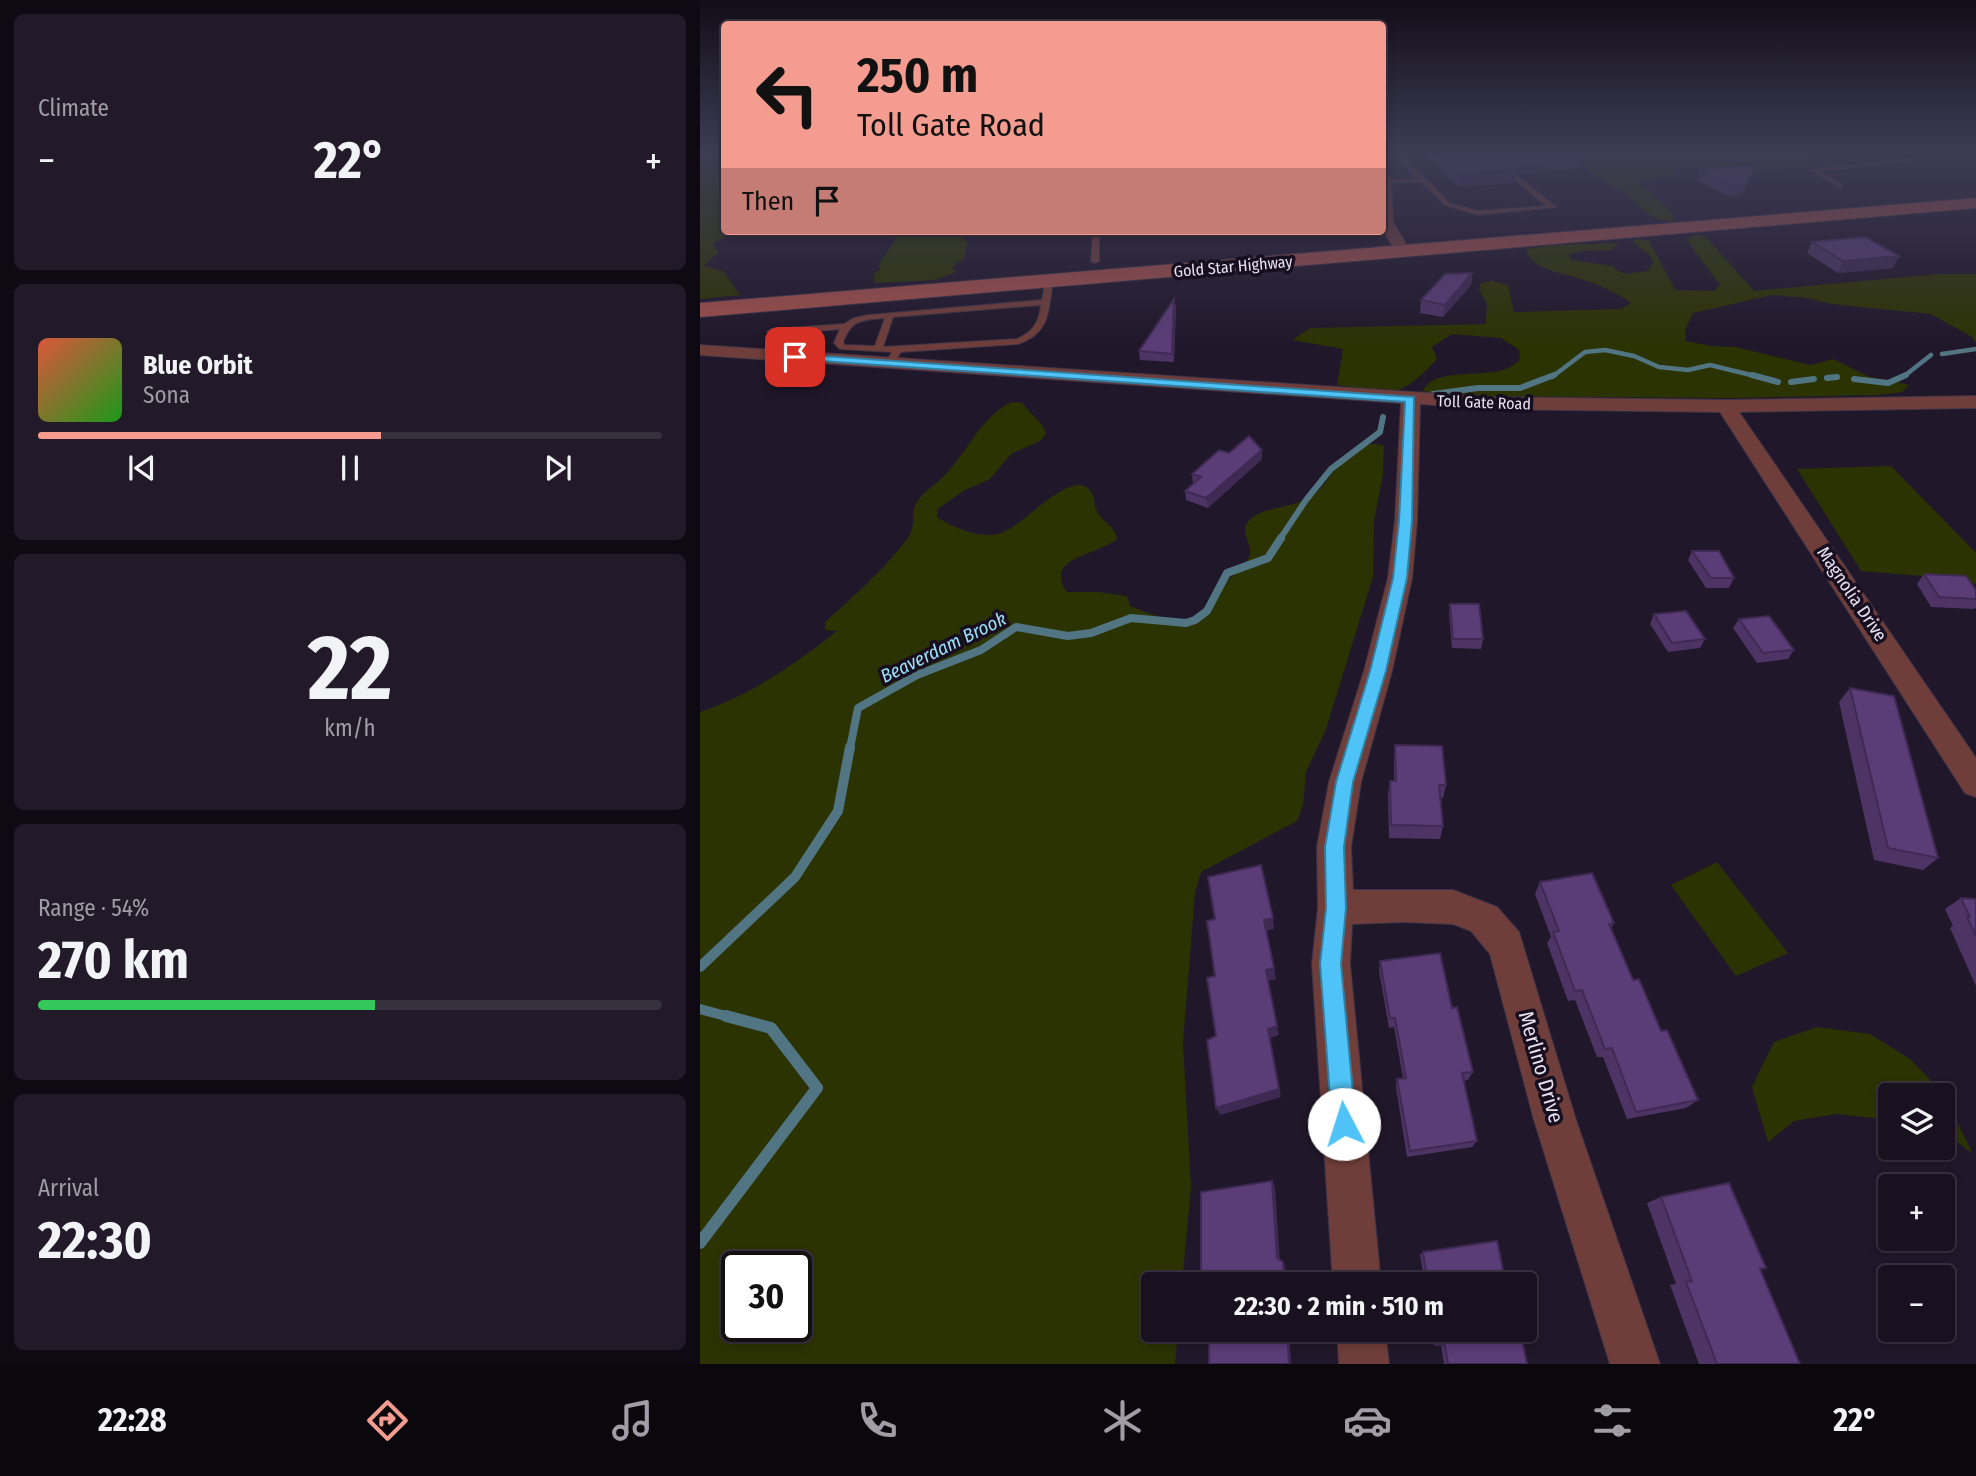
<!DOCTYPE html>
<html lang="en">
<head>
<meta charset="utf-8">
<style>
	:root { --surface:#191120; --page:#221a29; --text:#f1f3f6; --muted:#9f9da5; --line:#37313e; --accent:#f59c91 }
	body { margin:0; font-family:"Fira Sans Condensed",sans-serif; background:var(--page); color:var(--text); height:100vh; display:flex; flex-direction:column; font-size:26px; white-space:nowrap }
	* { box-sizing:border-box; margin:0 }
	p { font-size:23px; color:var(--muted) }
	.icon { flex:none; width:38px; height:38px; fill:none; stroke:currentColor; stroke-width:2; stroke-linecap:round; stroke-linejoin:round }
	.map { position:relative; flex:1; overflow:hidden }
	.drawer { display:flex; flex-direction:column; gap:14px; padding:14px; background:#0e0912; width:700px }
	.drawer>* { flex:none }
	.banner { position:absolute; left:21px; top:21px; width:665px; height:214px; border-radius:7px; box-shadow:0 4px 10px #0003,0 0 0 2px var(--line); background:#f59c91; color:#111; overflow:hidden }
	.fabs { position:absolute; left:1178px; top:1083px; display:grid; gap:14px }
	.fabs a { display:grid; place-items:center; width:77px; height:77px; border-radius:7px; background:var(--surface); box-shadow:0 4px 10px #0003,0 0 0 2px var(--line); font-size:35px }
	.speed { position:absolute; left:21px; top:1251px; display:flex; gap:14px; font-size:35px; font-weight:700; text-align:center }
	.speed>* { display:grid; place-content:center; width:91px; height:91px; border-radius:50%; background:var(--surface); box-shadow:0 4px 10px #0003,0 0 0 2px var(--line); line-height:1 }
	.speed .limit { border:4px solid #111; border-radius:10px; background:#fff; color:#111 }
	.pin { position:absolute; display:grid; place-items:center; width:60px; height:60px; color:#fff; margin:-30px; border-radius:14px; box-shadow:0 4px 10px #0006 }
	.me { position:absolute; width:77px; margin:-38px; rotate:355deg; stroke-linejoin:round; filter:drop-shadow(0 0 5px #0008) }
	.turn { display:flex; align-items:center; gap:24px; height:147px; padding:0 21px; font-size:32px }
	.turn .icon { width:91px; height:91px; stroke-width:2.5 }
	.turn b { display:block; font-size:49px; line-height:60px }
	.then { display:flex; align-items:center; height:66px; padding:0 21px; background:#0003; gap:14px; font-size:26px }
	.big { font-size:52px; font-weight:700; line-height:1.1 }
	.drawer .widget { flex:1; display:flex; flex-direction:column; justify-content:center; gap:10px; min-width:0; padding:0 24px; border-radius:10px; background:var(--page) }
	.drawer .dial { align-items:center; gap:0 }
	.dial b { font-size:91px; line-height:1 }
	.song { display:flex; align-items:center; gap:21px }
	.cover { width:84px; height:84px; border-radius:10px; background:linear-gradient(135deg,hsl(10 70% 55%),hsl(120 70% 35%)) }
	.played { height:7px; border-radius:4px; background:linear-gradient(90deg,var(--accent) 55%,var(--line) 55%) }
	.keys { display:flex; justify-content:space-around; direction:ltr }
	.heat { display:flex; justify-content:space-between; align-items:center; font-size:38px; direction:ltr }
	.charge { height:10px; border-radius:5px; background:linear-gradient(90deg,#34c759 54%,var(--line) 0) }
	.trip { position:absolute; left:441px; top:1272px; width:396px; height:70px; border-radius:7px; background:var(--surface); box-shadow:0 4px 10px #0003,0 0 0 2px var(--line); font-weight:700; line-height:70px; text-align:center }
	.menu { display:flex; height:112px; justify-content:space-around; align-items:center; background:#0a070d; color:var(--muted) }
	.menu .icon { width:49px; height:49px }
	.menu .current { color:var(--accent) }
	.menu b { font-size:32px; color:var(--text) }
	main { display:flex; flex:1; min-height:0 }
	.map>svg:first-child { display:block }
</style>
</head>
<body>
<main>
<section class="drawer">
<div class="widget"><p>Climate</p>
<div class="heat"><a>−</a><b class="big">22°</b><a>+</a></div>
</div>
<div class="widget">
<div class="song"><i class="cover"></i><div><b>Blue Orbit</b><p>Sona</p></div></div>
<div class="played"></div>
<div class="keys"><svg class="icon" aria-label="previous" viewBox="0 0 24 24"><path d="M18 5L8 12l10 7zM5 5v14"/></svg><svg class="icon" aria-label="pause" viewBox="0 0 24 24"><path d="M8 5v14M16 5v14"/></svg><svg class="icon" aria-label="next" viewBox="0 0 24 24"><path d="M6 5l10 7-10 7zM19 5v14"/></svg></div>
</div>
<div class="widget dial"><b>22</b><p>km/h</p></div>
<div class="widget"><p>Range · 54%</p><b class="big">270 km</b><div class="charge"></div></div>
<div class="widget"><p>Arrival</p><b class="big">22:30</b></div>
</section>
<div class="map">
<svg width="1276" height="1364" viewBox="0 0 1276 1364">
	<rect width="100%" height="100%" fill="#21172a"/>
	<path fill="#2c3303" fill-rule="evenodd" d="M0,153H24V231H35L12,244L19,252L3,266L23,271L40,295L0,299Z
		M863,153H1185L1187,154L1138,159L1110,158L1115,165L1112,167L1037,172L979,166L974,171V175L936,182L951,192L973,215V222C944,220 942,204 923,192C902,179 882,167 863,153Z
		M201,231H263L261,237L268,243L263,260L255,262L256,265L252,267L256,272L235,280L175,283L173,275L180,269L179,264Z
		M996,234L1006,237L1054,291L1239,274H1276V343L1272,337L1231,314L1131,304L1108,298L1072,295L993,313L985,330L986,341L1011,346L1035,347L1111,365L1133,359L1167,376L1209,385L1202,392L1179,395L1035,398L747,396L723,391C733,367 786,378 806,369C811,367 816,363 820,360L819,350L801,338L752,334L732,347L737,359C716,381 698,400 664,391C654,388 647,386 637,385L643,349L592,340L610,328L786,324L787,304L779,290L781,283L792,281L808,285L814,312L921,309L931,303C919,294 902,286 887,281C870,274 831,271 826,249C857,244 887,244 919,243L911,250L881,251L868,255L872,260L913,266L916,270L926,274L948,271L953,262L950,255L933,243L935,239L949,240L975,290L1014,291L1020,285L988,242L989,237Z
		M312,402L323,403C329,414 344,422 346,434L340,441L311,454L290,479L263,491L238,509L237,517C254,528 278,538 298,534C321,530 376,461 392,494C395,498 394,505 396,509C401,522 415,525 417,539C399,555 342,557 367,592H398L427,596L430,606C457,616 485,631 509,606C515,600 518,591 524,584C532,575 545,569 549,557C554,544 539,534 548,522C558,506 599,509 616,493C638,473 646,434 684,446L683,474L674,521L673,577L626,729L606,772L603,805L597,821L501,872L495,892L483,1043L491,1187L482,1284H453V1330H478L475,1364H0V712C51,695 95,664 137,631L125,630V622C153,597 181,572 205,542C219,524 209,514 217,502C223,492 235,485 244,476C267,453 282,415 312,402ZM37,1267H96V1326H37Z
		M1191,466L1276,553V584L1246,578L1161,571L1097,469Z
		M1017,862L1088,953L1036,976L971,885Z
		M1117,1027L1170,1034L1210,1059L1242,1092L1273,1154L1243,1131L1242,1096H1190V1120L1136,1114L1094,1121L1068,1142L1052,1087L1074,1042Z"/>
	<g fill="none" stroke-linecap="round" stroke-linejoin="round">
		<path stroke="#527583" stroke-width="4.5" d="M1242,354L1276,349
			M852,377L885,352L905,350L934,356L959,367L988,370L1010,365L1059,377
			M1203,377L1231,355"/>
		<path stroke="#527583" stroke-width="6" d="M1052,375L1078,382
			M1127,378L1137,377
			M1154,379L1188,383L1206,375
			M1091,382L1114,379
			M733,394L778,388H820L854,375
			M580,539L606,500L631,469L680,432L683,417"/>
		<path stroke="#527583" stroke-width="8" d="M150,748L158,708L217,675L281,650L316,627L368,636L391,633L431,618L486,623L495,620L507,611L527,573L568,558L581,538"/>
		<path stroke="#527583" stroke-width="10" d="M0,967L95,877L138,811L150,747
			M0,1009L33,1018"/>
		<path stroke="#527583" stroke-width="12" d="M0,1243L117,1088L71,1028L26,1016"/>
		<defs>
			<path id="lane" d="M694,153H700L749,203L778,211L847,206L782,153H788L856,207L778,215L745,205L721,182L686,183L688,180L717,179Z
				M1211,158L1213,161L1119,171L1143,185L1141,188L1110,170Z
				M393,231H399V261L395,263L391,261Z
				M346,279L353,281C348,310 351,333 318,344L201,352L192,366L189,367L185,364L192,352L140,349L134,343L140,329L71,335L67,332L71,329L144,324L154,318L169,315L342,300ZM341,305C339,322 333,332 317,339L183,347L193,317ZM185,318L175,346L145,345L143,342C152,319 162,320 185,318Z"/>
			<path id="street" d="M682,170L691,179L693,222L710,251L708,254H698L682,230Z
				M0,345L788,397L1026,400L1276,396V408L1039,412L1276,758V797L1265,793L1020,412L788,409L720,404L717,521L712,578L692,671L661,782L651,847L653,890H753L797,907L819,932L876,1120L960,1364H910L834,1120L790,954L771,931L753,924L703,922L652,924L650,964L681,1284H633L612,964L618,908L617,847L629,782L664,671L688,578L695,521L701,403L0,355Z
				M637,1330H685L689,1364H639Z"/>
			<path id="secondary" d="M1276,198V208L0,317V303Z"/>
		</defs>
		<use href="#lane" stroke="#3d3346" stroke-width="2"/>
		<use href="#street" stroke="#3d3346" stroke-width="2"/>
		<use href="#secondary" stroke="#3d3346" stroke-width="2"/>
		<use href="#lane" fill="#703e3a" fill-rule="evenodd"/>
		<use href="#street" fill="#703e3a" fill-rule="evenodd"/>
		<use href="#secondary" fill="#9f4e4a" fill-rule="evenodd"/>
	</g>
	<path fill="#4d3465" d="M722,153H873L882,158L880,168L818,174L816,172L814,183L759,187Z
		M1000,170L1053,174L1042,195L1029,197L997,180Z
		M1112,242L1193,268L1138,273L1107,253Z
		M772,273L771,285L743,317L720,313L721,300Z
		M474,299L476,307L474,362L440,360L439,351Z
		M529,453L562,459L508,508L486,500L485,491L493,483L492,474Z
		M992,551L1034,578L1029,588H1006L988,560Z
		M1224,574L1276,590V607L1274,609L1231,607L1217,584Z
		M750,604L783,639L781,649L752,648L749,613Z
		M954,614L1005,639L1000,648L968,652L950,624Z
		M1039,619L1094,650L1088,659L1057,663L1033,628Z
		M1150,688L1238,858L1223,870L1174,860L1139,702Z
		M695,745L746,785L743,798H741L743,826L740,839L689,838L688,794L690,781H694V758Z
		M840,882L914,923L911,928L933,980L998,1100L986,1108L927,1119L903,1057H897L875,1000L868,1001L847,943L851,937L835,894Z
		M1261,898L1276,899V986L1250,928L1253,926L1245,909Z
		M680,961L752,1008L773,1072L768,1080L763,1081L777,1141L772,1147L707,1157L696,1087L697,1079L703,1078L694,1027L689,1028L679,971Z
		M961,1197L1060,1269L1100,1364H999L970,1285L976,1284L947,1203Z
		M723,1252L806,1284H725L720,1255Z
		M731,1330H820L827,1364H744L741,1345H734Z"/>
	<path fill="#3f2a53" d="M882,158L880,168L818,174L820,163Z
		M1057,164L1053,174L1042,195L1029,197L1033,186Z
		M817,169L814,183L759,187L760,174Z
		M1199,256L1193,268L1138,273L1143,261Z
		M772,273L771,285L743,317L745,305Z
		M474,299L476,307L474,362L472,354Z
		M562,450V459L508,508L506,498Z
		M573,918L574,929L566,931L564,920Z
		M574,968L576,979L568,981L566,970Z
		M577,1026L579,1035L570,1038L581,1097L520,1115L516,1108L568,1029Z
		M572,1181L575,1188L580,1262L577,1258Z
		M583,1262L585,1266L587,1284H584Z
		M587,1330H589L591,1363L589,1364Z"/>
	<path fill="#5a3c76" stroke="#3f2a53" stroke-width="2" d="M737,153H796L817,169L760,174Z
		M806,153H873L882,158L820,163Z
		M1057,164L1045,185L1033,186L1000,170Z
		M1165,237L1199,256L1143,261L1112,242Z
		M772,273L745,305L721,300L745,274Z
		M474,299L472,354L439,351Z
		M549,436L562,450L506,498L485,491L501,477L492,474L519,450L529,453Z
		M992,551H1019L1034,578H1011Z
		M1224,574L1266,576L1276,590V599L1239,597Z
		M750,604H779L783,639H753Z
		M986,611L1005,639L972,643L954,614Z
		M1069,616L1094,650L1063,653L1039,619Z
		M1150,688L1194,696L1238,858L1188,848Z
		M695,745L742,746L746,785H739L743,826L691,825L690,781H696Z
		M561,865L573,918L564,920L574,968L566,970L577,1026L568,1029L579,1089L516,1108L507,1040L516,1036L507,978L515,976L507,921L515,919L508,877Z
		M892,873L914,923L909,924L933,980L939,979L961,1031L967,1030L998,1100L936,1112L912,1048L905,1049L882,990L875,991L853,932L859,931L840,882Z
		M1261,898L1276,899V936L1267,917H1270Z
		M740,953L752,1008L757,1007L773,1072L762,1073L777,1141L710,1151L697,1079L706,1078L695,1018H690L680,961Z
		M572,1181L577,1258L583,1262L584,1284H509V1276L501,1277V1192Z
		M1029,1183L1066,1268L1060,1269L1100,1364H1017L986,1282L992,1281L961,1197Z
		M797,1241L806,1284H728L723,1252Z
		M509,1330H587L589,1364H509Z
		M735,1330H820L827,1364H748L745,1345H737Z"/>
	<linearGradient id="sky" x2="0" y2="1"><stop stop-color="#120d17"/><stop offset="0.44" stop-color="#3d3c55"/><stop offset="1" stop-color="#3d3c55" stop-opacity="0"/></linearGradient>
	<rect width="1276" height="344" fill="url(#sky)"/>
	<path fill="#4fc3f7" stroke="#337fa1" stroke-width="2" d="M95,354L714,397L712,521L707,578L686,671L653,782L644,847L646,908L641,964L656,1124L652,1133L644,1136L635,1133L632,1124L620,964L626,908L625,847L636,782L670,671L693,578L699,521L705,402L92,359V355Z"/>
	<g text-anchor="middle" stroke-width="7" stroke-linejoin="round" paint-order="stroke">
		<g font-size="16" fill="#e8e2ef" stroke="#170e20">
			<text transform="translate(533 266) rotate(-5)" y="6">Gold Star Highway</text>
			<text transform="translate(784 402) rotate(2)" y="6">Toll Gate Road</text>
		</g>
		<g font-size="18" fill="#e8e2ef" stroke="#170e20">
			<text transform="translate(1152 594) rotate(56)" y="6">Magnolia Drive</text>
		</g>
		<g font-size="19" font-style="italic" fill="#9ae1f7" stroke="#170e20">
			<text transform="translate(243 647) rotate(-26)" y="7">Beaverdam Brook</text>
		</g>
		<g font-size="21" fill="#e8e2ef" stroke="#170e20">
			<text transform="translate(841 1067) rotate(74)" y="7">Merlino Drive</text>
		</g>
	</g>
</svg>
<div class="fabs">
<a><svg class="icon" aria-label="layers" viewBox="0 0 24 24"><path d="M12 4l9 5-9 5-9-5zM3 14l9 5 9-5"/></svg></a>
<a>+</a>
<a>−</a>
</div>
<div class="speed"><div class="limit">30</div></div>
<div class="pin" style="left:95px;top:357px;background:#d93025"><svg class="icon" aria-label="arrive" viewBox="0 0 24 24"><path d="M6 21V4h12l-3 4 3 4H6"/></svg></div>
<svg class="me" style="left:644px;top:1124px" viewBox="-20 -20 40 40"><circle r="19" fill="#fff"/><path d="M0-13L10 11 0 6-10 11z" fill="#4fc3f7"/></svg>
<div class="trip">22:30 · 2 min · 510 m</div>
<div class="banner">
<div class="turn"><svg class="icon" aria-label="left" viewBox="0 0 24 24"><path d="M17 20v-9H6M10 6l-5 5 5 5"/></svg><div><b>250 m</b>Toll Gate Road</div></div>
<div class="then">Then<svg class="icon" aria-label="arrive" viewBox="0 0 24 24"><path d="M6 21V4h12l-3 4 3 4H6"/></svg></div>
</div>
</div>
</main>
<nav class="menu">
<b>22:28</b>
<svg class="icon current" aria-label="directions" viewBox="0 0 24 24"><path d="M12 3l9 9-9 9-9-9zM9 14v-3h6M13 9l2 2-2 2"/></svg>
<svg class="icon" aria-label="music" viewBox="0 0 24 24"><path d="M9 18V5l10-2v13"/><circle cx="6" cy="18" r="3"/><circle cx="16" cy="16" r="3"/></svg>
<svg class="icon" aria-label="phone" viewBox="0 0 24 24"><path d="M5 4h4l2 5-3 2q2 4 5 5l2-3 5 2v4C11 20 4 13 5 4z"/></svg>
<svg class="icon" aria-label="climate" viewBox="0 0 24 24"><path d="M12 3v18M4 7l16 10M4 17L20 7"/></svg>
<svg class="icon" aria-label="car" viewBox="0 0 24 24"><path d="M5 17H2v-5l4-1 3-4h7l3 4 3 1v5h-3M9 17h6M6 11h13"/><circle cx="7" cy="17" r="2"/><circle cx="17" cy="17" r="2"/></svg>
<svg class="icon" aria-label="filters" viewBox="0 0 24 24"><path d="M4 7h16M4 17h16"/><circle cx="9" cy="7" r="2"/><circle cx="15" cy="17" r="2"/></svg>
<b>22°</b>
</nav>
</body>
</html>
